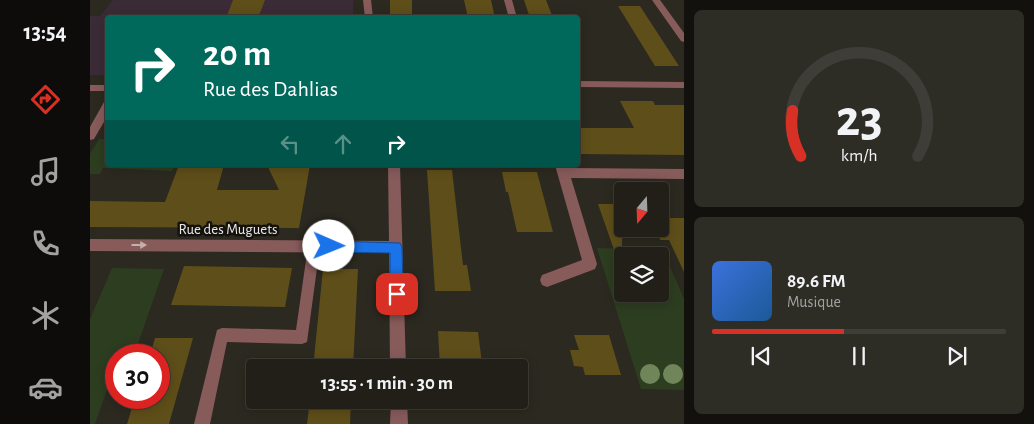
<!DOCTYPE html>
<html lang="fr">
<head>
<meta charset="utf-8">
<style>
	:root { --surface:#211f18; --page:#2d2c25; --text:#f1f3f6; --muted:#a2a2a2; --line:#3e3d37; --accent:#d93025 }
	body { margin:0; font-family:"Alegreya Sans",sans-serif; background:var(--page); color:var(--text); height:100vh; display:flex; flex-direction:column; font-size:19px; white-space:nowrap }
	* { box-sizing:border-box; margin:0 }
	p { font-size:16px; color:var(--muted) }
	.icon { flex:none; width:28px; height:28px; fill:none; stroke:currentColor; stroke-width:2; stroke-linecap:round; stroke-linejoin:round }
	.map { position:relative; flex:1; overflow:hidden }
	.details { display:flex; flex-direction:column; gap:10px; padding:10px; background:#12110d; width:350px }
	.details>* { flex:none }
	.banner { position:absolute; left:15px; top:15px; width:475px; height:152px; border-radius:5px; box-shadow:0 2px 12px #0003,0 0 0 1px var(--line); background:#00695c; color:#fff; overflow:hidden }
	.needle { width:32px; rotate:199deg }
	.fabs { position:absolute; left:524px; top:182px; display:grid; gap:10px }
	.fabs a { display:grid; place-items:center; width:55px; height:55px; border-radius:5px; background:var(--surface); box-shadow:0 2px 12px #0003,0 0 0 1px var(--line); font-size:25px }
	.speed { position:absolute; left:15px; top:344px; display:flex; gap:10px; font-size:25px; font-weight:700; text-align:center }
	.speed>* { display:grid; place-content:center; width:65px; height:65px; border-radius:50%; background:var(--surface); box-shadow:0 2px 12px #0003,0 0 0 1px var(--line); line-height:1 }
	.speed .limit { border:8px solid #d22; background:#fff; color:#111 }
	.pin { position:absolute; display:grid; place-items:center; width:42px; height:42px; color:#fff; margin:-21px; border-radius:10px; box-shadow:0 2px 8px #0006 }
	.me { position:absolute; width:55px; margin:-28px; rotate:91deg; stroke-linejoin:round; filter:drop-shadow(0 0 4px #0008) }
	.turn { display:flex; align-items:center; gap:18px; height:105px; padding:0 15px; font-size:22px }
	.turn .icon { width:65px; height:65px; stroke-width:2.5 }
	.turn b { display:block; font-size:35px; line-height:42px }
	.lanes { display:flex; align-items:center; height:48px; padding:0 15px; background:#0003; justify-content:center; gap:25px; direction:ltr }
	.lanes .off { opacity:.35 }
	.details .tile { flex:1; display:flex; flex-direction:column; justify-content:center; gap:8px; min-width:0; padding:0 18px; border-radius:8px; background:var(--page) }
	.details .dial { align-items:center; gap:0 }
	.dial svg { height:130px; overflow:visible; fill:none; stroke:var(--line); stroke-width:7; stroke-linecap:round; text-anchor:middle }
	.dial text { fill:var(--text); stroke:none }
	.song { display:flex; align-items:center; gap:15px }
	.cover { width:60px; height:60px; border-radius:8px; background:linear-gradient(135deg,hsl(220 70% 55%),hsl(210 70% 35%)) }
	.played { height:5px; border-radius:2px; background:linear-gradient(90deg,var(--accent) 45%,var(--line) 45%) }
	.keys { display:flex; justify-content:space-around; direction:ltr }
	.trip { position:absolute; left:156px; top:359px; width:282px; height:50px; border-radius:5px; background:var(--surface); box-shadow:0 2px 12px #0003,0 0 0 1px var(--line); font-weight:600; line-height:50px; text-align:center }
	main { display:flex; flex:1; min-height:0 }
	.menu { display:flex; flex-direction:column; width:90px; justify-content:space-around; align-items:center; background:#0d0c0a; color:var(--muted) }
	.menu .icon { width:35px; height:35px }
	.menu .selected { color:var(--accent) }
	.menu b { font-size:22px; color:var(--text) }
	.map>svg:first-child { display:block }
</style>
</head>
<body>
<main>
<nav class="menu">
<b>13:54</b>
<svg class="icon selected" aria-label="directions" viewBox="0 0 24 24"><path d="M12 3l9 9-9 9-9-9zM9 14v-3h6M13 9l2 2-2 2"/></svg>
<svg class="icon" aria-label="music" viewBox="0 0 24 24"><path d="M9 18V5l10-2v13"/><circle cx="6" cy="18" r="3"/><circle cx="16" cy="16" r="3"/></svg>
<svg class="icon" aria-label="phone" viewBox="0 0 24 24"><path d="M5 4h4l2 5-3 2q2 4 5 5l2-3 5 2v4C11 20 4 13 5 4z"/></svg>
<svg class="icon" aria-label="climate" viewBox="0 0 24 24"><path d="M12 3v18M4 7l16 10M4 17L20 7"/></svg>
<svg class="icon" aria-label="car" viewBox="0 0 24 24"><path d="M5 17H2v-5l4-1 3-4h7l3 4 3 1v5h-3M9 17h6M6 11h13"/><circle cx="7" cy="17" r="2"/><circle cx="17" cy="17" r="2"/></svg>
</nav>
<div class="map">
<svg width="594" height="424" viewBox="0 0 594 424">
	<rect width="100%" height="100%" fill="#2c2920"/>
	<path fill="#3b2b37" d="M23,0H263V17L18,18L17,75H0V16H10Z"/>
	<path fill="#2d3d20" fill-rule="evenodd" d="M9,139H17L18,165H85L82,171L13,168L10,174H0V154Z
		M507,248L573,250L594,299V390L551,389ZM532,256H570V294H532Z
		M22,268L74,269L44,355H26V371L23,372L5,424H0V319Z"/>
	<path fill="#5e4e19" d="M143,0H175L168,18H136Z
		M300,0H322V18H300Z
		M374,0H401L405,18H378Z
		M434,0H456L463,18H440Z
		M528,6H550L589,66H565Z
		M530,101H563L565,105H594V155L488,154V128H544Z
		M89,165H134L127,190H189L177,165H220L209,228L0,227V201L75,202Z
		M337,170H362L373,265H377L381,291H345Z
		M412,172H447L463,232H427L418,192H416Z
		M508,204H532V267H530Z
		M570,218H594V272L579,240H570Z
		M94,266L202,268L195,307L81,305Z
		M233,269H268L263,368H223Z
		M348,331L388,332L392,363H384V368H350Z
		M484,335H519L531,375H495L493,367L484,366L480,350H489Z
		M65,338H103L79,424H37L45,398H69V355H60Z
		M220,400H261L260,424H217Z"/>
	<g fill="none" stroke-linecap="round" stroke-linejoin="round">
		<path fill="#885b5b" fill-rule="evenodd" d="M224,241L228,242L230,246L217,342L212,344L137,342L120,424H104L127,330L132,328L206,330L218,246L220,242Z"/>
		<path fill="#885b5b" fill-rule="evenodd" d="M273,0H281L283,18H275Z
			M414,0H422L427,18H419Z
			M562,0H570L594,33V42L591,41Z
			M488,81L594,82V88L488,87Z
			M0,85H18V91H0Z
			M14,102H18V115L4,139L0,140V127Z
			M298,165H310L316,368H300L299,253L0,251V239L299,241Z
			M465,165H477L478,168L594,169V179L481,178L507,264L505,269L457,287L452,285L450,280L452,275L492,260Z
			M301,400H317L318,424H300Z"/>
	</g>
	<g fill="#71855b">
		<circle cx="560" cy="374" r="10"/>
		<circle cx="583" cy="374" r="10"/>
	</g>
	<defs><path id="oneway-solid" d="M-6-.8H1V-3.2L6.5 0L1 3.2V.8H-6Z" transform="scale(1.25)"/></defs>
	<use fill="#c3b0ac" href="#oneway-solid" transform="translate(49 245)"/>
	<path fill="#1a73e8" stroke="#114b97" d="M239,241L310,243L312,247L313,294L311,299L307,301L302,299L300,294V253L239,252L234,250L233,246L234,242Z"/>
	<g text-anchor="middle" stroke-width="5" stroke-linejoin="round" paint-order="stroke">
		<g font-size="15" fill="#eae8e2" stroke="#13120e">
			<text x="138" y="234">Rue des Muguets</text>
		</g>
	</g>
</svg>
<div class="fabs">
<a><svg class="needle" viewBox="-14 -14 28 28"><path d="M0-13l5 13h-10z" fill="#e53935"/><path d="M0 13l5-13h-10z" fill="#a2a2a2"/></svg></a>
<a><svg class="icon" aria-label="layers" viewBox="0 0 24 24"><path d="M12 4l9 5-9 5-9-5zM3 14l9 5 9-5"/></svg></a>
</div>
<div class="speed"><div class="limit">30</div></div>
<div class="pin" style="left:307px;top:294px;background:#d93025"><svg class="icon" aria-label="arrive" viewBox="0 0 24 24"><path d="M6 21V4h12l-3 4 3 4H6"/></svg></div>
<svg class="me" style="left:239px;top:246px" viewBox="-20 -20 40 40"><circle r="19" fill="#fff"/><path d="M0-13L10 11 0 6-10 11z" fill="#1a73e8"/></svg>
<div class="trip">13:55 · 1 min · 30 m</div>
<div class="banner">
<div class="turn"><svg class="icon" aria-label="right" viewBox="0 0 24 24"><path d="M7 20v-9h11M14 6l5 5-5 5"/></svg><div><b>20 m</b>Rue des Dahlias</div></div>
<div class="lanes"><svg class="icon off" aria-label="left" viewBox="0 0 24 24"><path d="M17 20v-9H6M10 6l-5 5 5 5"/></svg><svg class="icon off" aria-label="ahead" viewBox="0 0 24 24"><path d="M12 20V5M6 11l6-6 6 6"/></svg><svg class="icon" aria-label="right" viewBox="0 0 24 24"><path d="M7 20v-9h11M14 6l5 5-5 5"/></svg></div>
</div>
</div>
<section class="details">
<div class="tile dial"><svg viewBox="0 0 100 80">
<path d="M14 69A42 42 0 1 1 86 69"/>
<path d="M14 69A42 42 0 0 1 9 41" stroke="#d93025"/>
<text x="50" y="56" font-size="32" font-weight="700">23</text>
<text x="50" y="72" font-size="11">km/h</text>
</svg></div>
<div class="tile">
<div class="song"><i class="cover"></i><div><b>89.6 FM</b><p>Musique</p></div></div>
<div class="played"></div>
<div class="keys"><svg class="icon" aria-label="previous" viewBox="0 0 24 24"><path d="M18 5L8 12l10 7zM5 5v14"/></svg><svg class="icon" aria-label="pause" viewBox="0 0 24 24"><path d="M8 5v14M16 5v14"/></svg><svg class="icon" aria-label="next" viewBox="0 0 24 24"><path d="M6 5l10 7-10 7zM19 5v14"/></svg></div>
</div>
</section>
</main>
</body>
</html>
